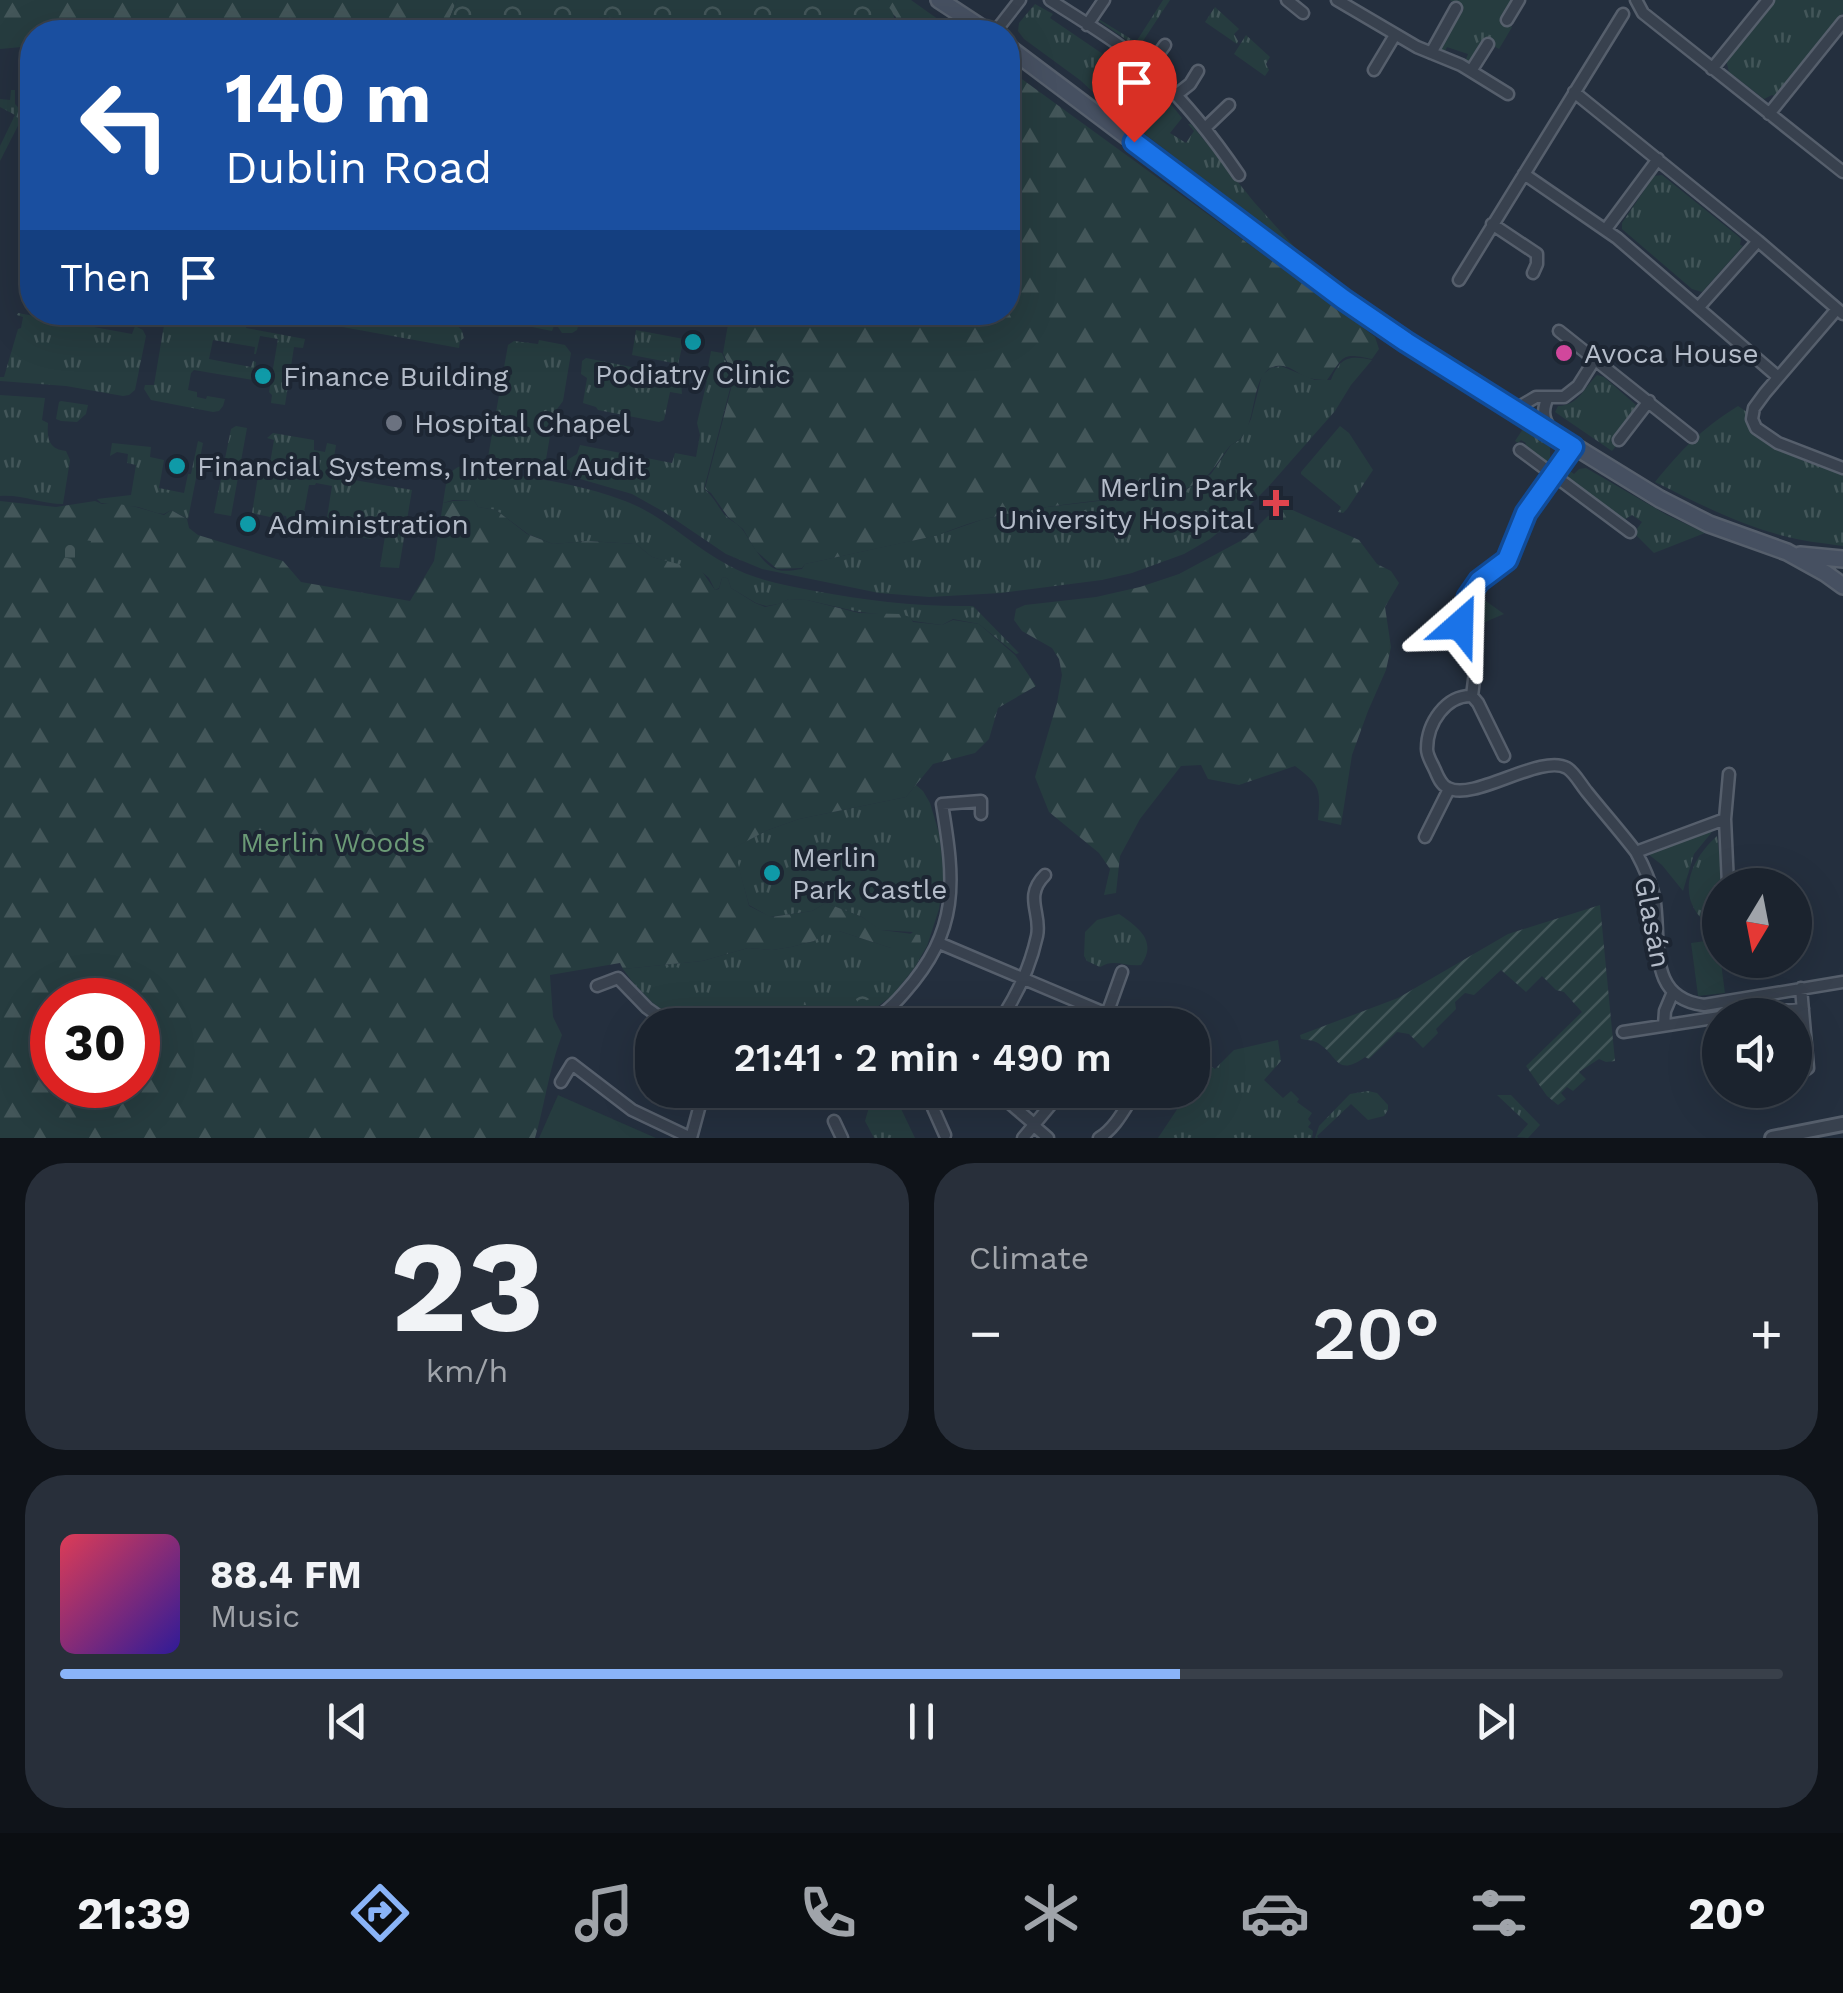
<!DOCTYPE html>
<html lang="en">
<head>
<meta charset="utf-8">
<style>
	:root { --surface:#1b232e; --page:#282f3a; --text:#f1f3f6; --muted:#a0a4aa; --line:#39404a; --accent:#8ab4f8 }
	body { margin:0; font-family:"Work Sans",sans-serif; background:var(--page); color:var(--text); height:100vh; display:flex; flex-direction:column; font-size:38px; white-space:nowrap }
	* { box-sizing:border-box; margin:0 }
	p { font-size:32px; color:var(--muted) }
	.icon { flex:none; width:55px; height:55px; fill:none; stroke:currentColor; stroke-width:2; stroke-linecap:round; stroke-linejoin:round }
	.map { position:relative; height:1138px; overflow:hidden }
	.side { display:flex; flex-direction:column; gap:25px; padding:25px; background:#0f1319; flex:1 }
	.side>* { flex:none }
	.hud { position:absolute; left:20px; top:20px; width:1000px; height:305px; border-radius:40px; box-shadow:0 10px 40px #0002,0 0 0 2px var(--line); background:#1a4fa0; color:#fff; overflow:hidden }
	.needle { width:65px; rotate:190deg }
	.buttons { position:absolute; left:1702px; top:868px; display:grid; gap:20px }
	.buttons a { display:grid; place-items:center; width:110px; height:110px; border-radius:50%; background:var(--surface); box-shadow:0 10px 40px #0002,0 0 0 2px var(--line); font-size:50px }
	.speed { position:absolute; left:30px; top:978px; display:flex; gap:20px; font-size:50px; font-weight:700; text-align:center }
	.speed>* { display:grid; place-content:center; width:130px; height:130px; border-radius:50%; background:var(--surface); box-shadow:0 10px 40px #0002,0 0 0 2px var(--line); line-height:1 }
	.speed .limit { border:15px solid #d22; background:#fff; color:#111 }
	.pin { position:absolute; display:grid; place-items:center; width:85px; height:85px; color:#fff; margin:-102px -42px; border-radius:50% 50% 50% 0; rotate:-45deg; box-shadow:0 0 10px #0007 }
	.pin .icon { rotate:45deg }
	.me { position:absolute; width:110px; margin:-55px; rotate:25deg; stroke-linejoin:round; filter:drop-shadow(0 0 8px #0008) }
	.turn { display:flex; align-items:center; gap:35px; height:210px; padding:0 40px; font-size:45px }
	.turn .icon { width:130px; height:130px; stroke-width:2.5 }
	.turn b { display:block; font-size:70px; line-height:85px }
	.then { display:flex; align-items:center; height:95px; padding:0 40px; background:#0003; gap:20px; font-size:38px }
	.big { font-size:75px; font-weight:600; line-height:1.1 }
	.side .tile { flex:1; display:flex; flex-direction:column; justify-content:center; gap:15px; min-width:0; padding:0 35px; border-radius:40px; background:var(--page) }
	.side .dial { align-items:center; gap:0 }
	.dial b { font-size:130px; line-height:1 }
	.song { display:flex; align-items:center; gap:30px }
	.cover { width:120px; height:120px; border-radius:15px; background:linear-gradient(135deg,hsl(350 70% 55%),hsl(250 70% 35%)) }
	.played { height:10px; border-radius:5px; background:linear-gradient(90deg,var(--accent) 65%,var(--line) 65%) }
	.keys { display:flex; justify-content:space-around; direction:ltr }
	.heat { display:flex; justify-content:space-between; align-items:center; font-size:55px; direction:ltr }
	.side .tiles { flex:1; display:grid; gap:25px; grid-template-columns:1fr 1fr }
	.tile:last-child { grid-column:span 2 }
	.trip { position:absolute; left:635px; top:1008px; width:575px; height:100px; border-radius:40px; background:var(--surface); box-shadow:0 10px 40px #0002,0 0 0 2px var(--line); font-weight:600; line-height:100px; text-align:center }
	.tabs { display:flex; height:160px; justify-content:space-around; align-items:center; background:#0b0e12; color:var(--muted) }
	.tabs .icon { width:70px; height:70px }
	.tabs .selected { color:var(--accent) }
	.tabs b { font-size:45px; color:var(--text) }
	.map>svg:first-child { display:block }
</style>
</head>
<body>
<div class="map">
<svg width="1843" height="1138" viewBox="0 0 1843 1138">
	<defs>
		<pattern id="grass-tufts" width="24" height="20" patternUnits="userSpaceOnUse" patternTransform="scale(2.5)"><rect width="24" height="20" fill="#263c3f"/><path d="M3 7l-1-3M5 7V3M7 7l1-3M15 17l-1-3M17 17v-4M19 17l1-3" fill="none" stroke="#435659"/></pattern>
		<pattern id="forest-firs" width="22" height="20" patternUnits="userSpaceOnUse" patternTransform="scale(2.5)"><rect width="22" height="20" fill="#263c3f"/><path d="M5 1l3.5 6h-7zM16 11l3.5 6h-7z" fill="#435659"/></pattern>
		<pattern id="cemetery-stones" width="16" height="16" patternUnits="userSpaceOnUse" patternTransform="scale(2.5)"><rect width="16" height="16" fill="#263c3f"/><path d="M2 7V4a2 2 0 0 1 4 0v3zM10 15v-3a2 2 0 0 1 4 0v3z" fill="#435659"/></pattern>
		<pattern id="park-crowns" width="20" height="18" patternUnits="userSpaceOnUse" patternTransform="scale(2.5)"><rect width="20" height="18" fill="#263c3f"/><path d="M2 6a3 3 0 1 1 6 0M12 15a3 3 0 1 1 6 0" fill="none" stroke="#435659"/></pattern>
		<pattern id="garden-furrows" width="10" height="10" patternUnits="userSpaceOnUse" patternTransform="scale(2.5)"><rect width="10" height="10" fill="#263c3f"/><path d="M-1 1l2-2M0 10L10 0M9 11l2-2" fill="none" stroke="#435659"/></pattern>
	</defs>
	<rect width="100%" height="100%" fill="#242f3e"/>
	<path fill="url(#grass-tufts)" d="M1163,0H1170L1141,44L1151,52L1157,46L1156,51L1150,56L1099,21L1097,18L1136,42Z
		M1450,0H1512L1500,19L1512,27L1499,49L1485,41L1472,61L1468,63L1465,62L1468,54L1447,47L1444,53L1440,49L1464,9Z
		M1775,0H1843V13L1774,96L1772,95L1764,99L1729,72L1726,60Z
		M1035,4L1053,14L1050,18L1138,78L1143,75L1157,87L1182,118L1170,133L1186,143L1194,131L1188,124H1191L1254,202L1298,251L1225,196L1106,104L1080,80L1024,39L1018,31L1019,23Z
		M1215,7L1239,29L1234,34L1238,41L1237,44L1205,22Z
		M1246,35L1270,57L1266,64L1269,70L1265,76L1234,54Z
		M11,90H15V104L24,114L0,161V146L15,115L0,107V99L10,100Z
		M1662,175L1738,236L1741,239L1740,245L1743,246L1702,292L1692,289L1622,229V223L1654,176Z
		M18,313L132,334L135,326L143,330L146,336L135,390L129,395L123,396L66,386L0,381V377H4L18,329L21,328L23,317L17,315Z
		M166,313H248L246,328L305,339L303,348L294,347L285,405L271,403L272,395L269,392L278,339L260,336L256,354H254L255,347L213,340L209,359L251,367L253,361L256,362L253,380L194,370L191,373L188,390L197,392V397L206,399L207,396L225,399L223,406L219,411L213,412L151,400L144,389L145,385H154Z
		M322,313C350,312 436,309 456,325C463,330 462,331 464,338L460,341L459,348L320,323Z
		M561,313H582L577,330L572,333H562L558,327L554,326L552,331L532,327L526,322L528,314L538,316V320L558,324Z
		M636,330L684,339L678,364L632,355Z
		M539,340L565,345L571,353L563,401L554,413L545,465L531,469L489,462L488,457L508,345L514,341L538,344Z
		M711,351L722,353L733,377L704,489C713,496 717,505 724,514C729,520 736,522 742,529C752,542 761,565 778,570C786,572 794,570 802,569L805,564L938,535L984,519L1047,507L1184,491L1211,474L1231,445L1241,439L1251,419L1262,375L1271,368L1281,366L1315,380H1331C1340,357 1349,355 1372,360L1351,385L1335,411L1268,487L1240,515L1210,539L1184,554L1132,573L1102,580L1001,593L929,597L879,593L762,569L726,554L664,512L632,494L570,476L564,467V462L577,454L580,445L672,463L675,453L696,457L700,435L697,423L707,381L703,379V375L707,372Z
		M586,358L671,375L681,382L682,394L670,392L664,420L659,422L598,410L596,407L583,403L587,378L581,374L582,361Z
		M1597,375L1604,377L1636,405L1635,411L1612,439L1617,445L1612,451L1555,412L1558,406C1579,405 1583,389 1597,375Z
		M0,395L45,398L42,420L48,423C47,438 48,449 66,451L70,460L63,504C42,504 21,494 0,496Z
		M61,401L88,405L86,414L77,422L61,421L56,419L59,402Z
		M1738,406L1747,412C1747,419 1746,422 1750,428C1763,448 1820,468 1843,473V546C1822,543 1800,541 1780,535C1736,523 1695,502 1655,482C1683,448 1700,430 1738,406Z
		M236,426L247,428L231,516L214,513L231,429Z
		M1340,426L1349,433L1373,470L1347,509L1343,513L1338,512L1341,507L1301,474V472Z
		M1523,429L1550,446V458L1553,460L1551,464L1524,447L1526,443L1521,440L1518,443L1515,441Z
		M273,433L314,440V450L325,452L327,443L336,445L331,476L412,490L399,568L380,567L386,530L374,528L371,539L332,532L326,524L332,486L316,483L315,485H309L302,523L287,520L286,516L274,514L270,517L252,513L258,476L255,475L254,471L249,470L253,467L269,469L274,440L267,438Z
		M198,441L203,443L188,519L171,510L164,514L157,513L138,507L101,503L97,499L131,495L136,465L127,463L128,454L117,452L110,456L112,443L151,447L150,457L164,460L159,488L184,493L188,474H191Z
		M461,466C515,476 573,481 625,501C663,515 692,546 728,565C754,580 785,585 815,591C868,601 919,607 973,606L1019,653L1016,654L979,624L953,619L942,625L913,621L909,617L859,612L807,600L789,599L778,604L766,606L756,603L731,588L728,579L725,577L722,578L719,588L715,590L709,578L701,571L652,557L636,544L588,541L553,544L528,534L496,510L478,507L474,500H453L443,503C446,488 445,471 461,466Z
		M1586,468L1667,515L1705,533L1654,553L1634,533L1642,522L1632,515L1624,520L1618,518L1566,480L1570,471L1574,474L1579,469Z
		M1476,594L1504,614L1454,635L1453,631L1481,620L1478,610H1472L1470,606Z
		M916,785L923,791L930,803L939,833L944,875L939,909L927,946L915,967L893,995L853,1025H685L655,1005L634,984L623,969L702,961L748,948L772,950L791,947L814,941L826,932L839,931L891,948L913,932L880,930L862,917L826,903L812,911L770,917L749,905L733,848L768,830L799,819L906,797Z
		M1708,831L1712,832L1694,854L1683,891L1662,865L1648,854Z
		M1717,836L1723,885H1720V921L1713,922V928C1674,902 1687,863 1717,836Z
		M1119,914C1138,927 1158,941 1141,965C1126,967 1114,958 1100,967L1087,961L1084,956L1085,932L1097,920Z
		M1278,1040L1281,1061L1264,1080L1283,1098L1291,1091L1299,1099L1297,1102L1312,1113L1308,1119L1311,1123L1308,1127L1313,1131L1312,1138H1158L1190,1090H1192L1193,1086L1206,1063L1215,1069L1234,1050Z
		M874,1090H892L915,1138H874L865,1121Z
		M1368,1091L1377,1093L1388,1105V1110L1384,1116L1368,1120L1351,1104L1317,1136L1318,1138H1315L1319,1126L1350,1094Z
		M1497,1095H1511L1540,1125L1528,1138L1517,1137L1528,1124Z"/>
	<path fill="url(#forest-firs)" fill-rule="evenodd" d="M0,0H457L444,32H269L248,28L235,32H32V46L0,49Z
		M878,0H911L956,32H894L896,17Z
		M604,17L676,23L713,32H569L592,19Z
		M1008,69L1353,320L1375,337L1379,349L1372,359C1341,352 1344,356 1327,380C1319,380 1311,379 1304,376C1295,371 1287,364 1276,366C1250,371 1258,420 1241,438C1238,442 1232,443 1229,447C1217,462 1212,476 1193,485C1173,497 1142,495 1118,498C1058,506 994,510 939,535L805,564L802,568L777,569L756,551L743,529L728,517L711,493L705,489L734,377L723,353L730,313L1008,312Z
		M474,500L478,507L496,510L527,534L553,544L587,541L636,544L652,557L701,570L715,590L719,589L722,578L725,577L728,579L731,588L755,603L765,607L778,604L789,599L807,600L859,613L900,614L910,617L913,622L942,625L953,620L979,624L1015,655L1036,686L998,708L989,739L975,753L933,764L906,797L799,819L768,830L734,848L749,906L771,917L812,911L826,903L862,917L881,930L920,935L921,942L918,949L891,948L839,931L826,933L814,941L791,947L772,950L748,948L702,961L623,969L620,963L550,975L553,1017L562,1035C549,1068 545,1104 535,1138H0V501L56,507L95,501L102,504L113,503L136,507L164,515L171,510L187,519L189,528L198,535L283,561L301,582L410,601L434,561L443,503L453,501ZM52,1000H138V1085H52Z
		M1288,508L1359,540L1377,564L1391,571L1399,583L1385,607L1391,647L1386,670L1368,711L1352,755L1341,825L1318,820C1321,789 1320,785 1295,766L1239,785L1208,779L1201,765L1181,766L1140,819L1120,856L1116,893L1104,895L1110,869L1099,853L1049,812L1035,777L1057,703L1062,675L1059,659L1052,648L1022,631L1014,620L1016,609L1025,605L1096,597L1140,587L1179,574L1246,538L1268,516Z"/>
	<path fill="url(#cemetery-stones)" d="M66,537L91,541L87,562L62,557Z"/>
	<path fill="url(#park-crowns)" d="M457,0H878C894,8 896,16 894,32H713L676,23L604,17L592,19L569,32H444Z
		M867,976L878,995L859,1004L847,986Z
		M805,1002L814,1025H780L776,1017Z"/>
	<path fill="url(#garden-furrows)" d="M1600,905L1615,1061L1606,1062L1599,1059L1579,1072L1586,1079L1573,1091L1567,1087L1561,1093L1566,1099L1558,1105L1547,1096L1526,1066L1582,1012L1564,992L1556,990L1542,976L1526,992L1501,970L1474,995L1465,993L1455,1002L1456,1009L1436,1029L1438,1033L1423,1048L1409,1034L1397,1032L1369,1059L1365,1057C1336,1078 1338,1055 1318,1043C1313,1040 1306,1040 1301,1039L1300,1035L1398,998L1508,934Z"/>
	<path fill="#263c3f" d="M1718,939L1725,993L1698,996L1691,943Z
		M558,1095L656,1138H539Z"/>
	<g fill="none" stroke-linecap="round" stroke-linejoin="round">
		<defs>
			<path id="minor" d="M1050,0C1087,24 1127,47 1159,78C1190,107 1215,140 1239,175
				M1287,0L1303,13
				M1337,0L1417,47L1461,65L1508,94
				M1636,0L1643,13L1843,172
				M1507,20L1519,0
				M1087,25L1104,0
				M995,32L1020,0
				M1431,53L1456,8
				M1148,68L1165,45
				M1712,69L1768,0
				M1374,70L1395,35
				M1471,71L1488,44
				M1574,92L1758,241L1843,314
				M1176,95L1190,84L1198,71
				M1769,114L1843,22
				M1205,128L1229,105
				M1524,174L1617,238L1778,377
				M1492,224L1537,254V264L1533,273
				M1606,229L1658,159
				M1459,280L1623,14
				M1699,307L1758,241
				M1837,309L1765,393L1754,408L1752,419L1756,428L1778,443L1843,468
				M1559,331L1692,437
				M1548,397C1543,408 1542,417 1550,428
				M1514,410L1536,397H1564L1578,386L1595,359
				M1619,440L1649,401
				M1520,450L1630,532
				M1460,625L1468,597L1479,581L1509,556L1525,513L1555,476L1573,447
				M1467,636L1476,664L1472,696
				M1504,756L1478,703L1472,696C1446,695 1427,723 1427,749C1427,756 1432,763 1435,770C1438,777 1441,785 1448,788C1474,802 1541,753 1567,768C1575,773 1581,785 1587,792C1603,812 1620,831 1636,852C1643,865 1650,880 1654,896C1662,939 1645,998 1704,1005L1843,982
				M1425,837L1449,789
				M1636,852L1725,819
				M1728,885L1725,819L1729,774
				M939,943L1107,1014L1102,1025
				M597,986L618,978L647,1008L671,1025
				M1107,1014L1122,972
				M1736,1015L1803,1009
				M861,1025C878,1020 892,1007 904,993C960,930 955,882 942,804L981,801V814
				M997,1025C1015,999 1030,968 1037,936C1042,913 1023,897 1045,875
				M1664,1025L1665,1011L1673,992
				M1623,1032L1720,1017
				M1795,1072L1805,1070L1808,1068L1801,988
				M561,1082L572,1064L632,1110L691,1138
				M925,1090L945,1135
				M1004,1090L1006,1100L1034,1124
				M834,1121L842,1138
				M1033,1125L1048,1138
				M691,1138L704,1090
				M1023,1138L1063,1090
				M1099,1138C1116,1128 1126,1106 1137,1090"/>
			<path id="tertiary" d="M1772,1138L1843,1124"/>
			<path id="secondary" d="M939,0L988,32
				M1008,47L1343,299L1405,342L1660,499L1709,524L1787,552L1825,573L1843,586
				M1800,555L1843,559"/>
		</defs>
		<use href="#minor" stroke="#565f6c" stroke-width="15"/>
		<use href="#tertiary" stroke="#565f6c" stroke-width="18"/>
		<use href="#secondary" stroke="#565f6c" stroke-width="20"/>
		<use href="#minor" stroke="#38414e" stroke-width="10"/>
		<use href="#tertiary" stroke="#38414e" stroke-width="12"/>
		<use href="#secondary" stroke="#465061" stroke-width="15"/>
	</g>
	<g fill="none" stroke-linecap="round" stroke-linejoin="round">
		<defs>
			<path id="route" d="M1134,142L1343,299L1406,342L1573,447L1526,513L1507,560L1479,581L1468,597L1460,625"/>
		</defs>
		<use href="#route" stroke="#114b97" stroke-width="25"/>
		<use href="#route" stroke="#1a73e8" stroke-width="18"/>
	</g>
	<g fill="#0f9aa8" stroke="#1d2633" stroke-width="4">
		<circle cx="693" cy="342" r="10"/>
		<circle cx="263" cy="376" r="10"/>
		<circle cx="177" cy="466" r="10"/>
		<circle cx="248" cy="524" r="10"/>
		<circle cx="772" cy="873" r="10"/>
	</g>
	<circle fill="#d1479c" stroke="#1d2633" stroke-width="4" cx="1564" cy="353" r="10"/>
	<circle fill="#6b7280" stroke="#1d2633" stroke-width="4" cx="394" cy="423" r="10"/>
	<path fill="#e0444e" stroke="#1d2633" stroke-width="4" d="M1271 488h10v10h10v10h-10v10h-10v-10h-10v-10h10z"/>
	<g text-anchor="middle" stroke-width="8" stroke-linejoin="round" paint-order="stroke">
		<g font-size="28" fill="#b4bcc9" stroke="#1d2633" text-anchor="start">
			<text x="1584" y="363">Avoca House</text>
			<text x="693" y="384" text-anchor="middle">Podiatry Clinic</text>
			<text x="283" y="386">Finance Building</text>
			<text x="414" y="433">Hospital Chapel</text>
			<text x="197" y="476">Financial Systems, Internal Audit</text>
			<text x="1254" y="497" text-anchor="end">Merlin Park<tspan x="1254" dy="32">University Hospital</tspan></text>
			<text x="268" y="534">Administration</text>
			<text x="792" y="867">Merlin<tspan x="792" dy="32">Park Castle</tspan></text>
		</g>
		<g font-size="28" fill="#6b9a76" stroke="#1d2633">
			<text x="333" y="852">Merlin Woods</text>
		</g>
		<g font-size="28" fill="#b4bcc9" stroke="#1d2633">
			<text transform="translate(1653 922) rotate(79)" y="10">Glasán</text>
		</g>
	</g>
</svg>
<div class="buttons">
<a><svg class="needle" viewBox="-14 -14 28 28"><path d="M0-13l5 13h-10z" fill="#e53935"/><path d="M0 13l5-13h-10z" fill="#a0a4aa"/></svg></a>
<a><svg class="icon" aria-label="sound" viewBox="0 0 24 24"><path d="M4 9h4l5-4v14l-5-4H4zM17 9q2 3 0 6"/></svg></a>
</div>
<div class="speed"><div class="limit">30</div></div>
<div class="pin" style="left:1134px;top:142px;background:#d93025"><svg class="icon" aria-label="arrive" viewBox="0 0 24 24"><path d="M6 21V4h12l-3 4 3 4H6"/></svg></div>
<svg class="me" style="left:1460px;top:625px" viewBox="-20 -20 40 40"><path d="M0-17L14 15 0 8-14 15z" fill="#1a73e8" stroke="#fff" stroke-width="4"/></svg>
<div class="trip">21:41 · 2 min · 490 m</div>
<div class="hud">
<div class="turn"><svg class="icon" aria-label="left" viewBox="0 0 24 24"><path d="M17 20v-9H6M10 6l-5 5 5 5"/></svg><div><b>140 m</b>Dublin Road</div></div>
<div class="then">Then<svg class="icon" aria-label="arrive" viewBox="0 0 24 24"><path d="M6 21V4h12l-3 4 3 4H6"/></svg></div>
</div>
</div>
<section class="side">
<div class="tiles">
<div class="tile dial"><b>23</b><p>km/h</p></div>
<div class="tile"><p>Climate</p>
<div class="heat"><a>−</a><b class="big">20°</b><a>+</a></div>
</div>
<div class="tile">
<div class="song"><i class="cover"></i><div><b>88.4 FM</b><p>Music</p></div></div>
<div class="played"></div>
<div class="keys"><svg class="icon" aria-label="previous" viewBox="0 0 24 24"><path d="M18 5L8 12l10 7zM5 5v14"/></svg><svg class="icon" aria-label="pause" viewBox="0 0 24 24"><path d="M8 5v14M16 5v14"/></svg><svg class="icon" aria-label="next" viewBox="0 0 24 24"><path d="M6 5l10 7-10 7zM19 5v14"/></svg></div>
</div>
</div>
</section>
<nav class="tabs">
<b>21:39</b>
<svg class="icon selected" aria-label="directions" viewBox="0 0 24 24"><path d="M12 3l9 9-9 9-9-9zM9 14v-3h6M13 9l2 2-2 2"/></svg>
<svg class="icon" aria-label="music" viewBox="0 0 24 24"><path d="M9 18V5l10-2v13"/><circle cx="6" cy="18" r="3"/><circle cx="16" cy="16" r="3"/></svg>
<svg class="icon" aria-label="phone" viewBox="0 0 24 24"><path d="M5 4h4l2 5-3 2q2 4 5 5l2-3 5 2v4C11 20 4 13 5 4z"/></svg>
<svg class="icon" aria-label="climate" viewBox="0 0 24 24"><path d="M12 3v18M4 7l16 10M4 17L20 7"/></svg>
<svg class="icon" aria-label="car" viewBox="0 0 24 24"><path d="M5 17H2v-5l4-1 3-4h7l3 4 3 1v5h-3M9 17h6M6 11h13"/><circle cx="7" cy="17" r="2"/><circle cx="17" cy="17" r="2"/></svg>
<svg class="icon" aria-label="filters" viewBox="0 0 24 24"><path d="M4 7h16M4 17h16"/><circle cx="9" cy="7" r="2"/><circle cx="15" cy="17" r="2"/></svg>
<b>20°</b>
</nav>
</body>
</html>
